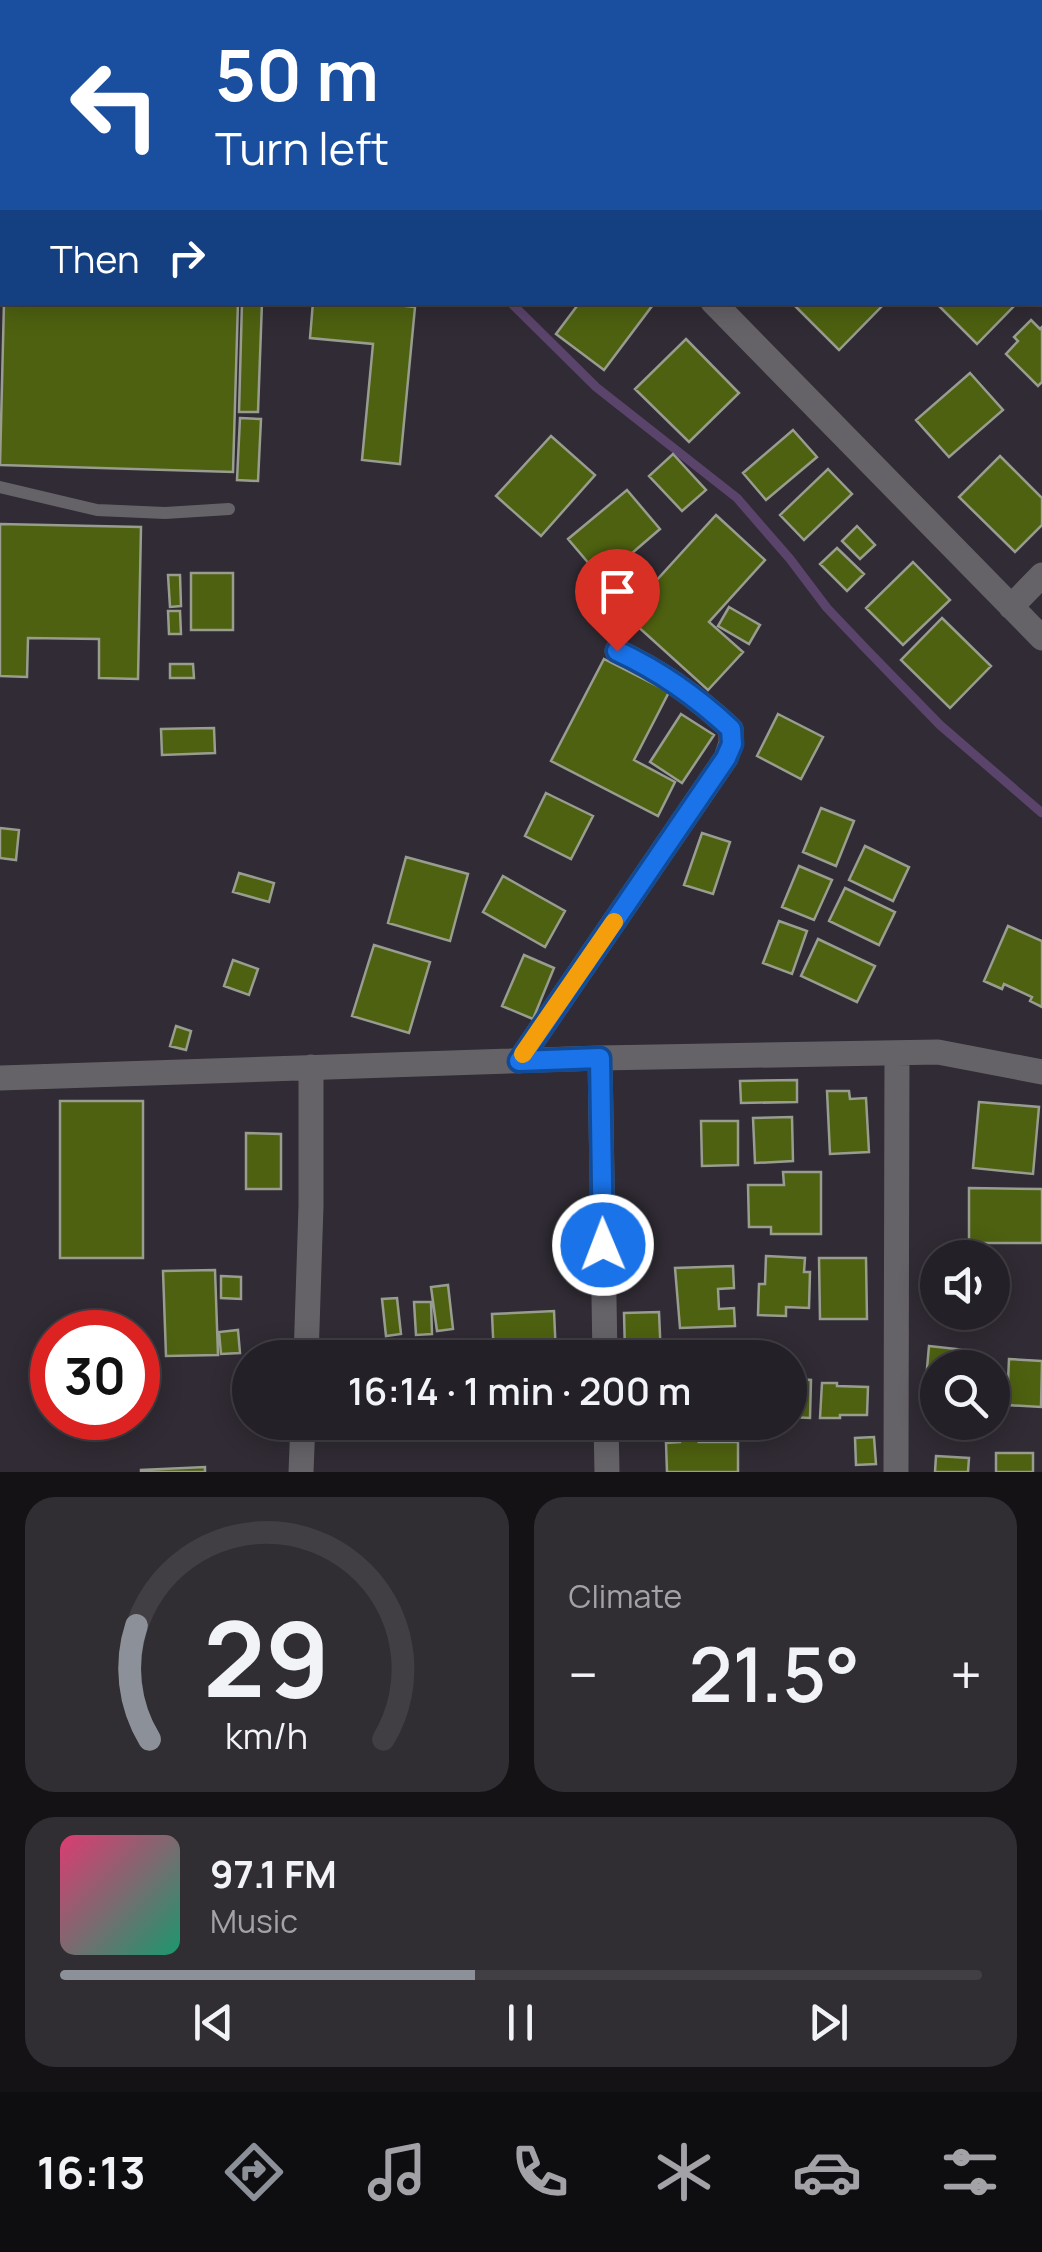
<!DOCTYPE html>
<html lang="en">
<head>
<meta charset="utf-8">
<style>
	:root { --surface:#242027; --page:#302d33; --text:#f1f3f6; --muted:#a3a3a7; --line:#413e44; --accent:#8c9099 }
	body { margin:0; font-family:Manrope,sans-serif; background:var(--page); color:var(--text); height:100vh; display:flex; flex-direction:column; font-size:38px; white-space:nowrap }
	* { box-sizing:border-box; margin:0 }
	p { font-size:32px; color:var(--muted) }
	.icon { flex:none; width:55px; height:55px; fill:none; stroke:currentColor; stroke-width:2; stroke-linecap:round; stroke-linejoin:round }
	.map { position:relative; height:1472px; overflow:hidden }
	.drawer { display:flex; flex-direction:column; gap:25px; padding:25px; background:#141215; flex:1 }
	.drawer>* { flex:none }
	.hud { position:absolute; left:0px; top:0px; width:1042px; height:305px; box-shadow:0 5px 25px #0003,0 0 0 2px var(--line); background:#1a4fa0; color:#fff; overflow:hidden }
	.controls { position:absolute; left:920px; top:1240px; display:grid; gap:20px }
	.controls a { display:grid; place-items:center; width:90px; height:90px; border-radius:50%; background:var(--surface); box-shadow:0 5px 25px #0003,0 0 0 2px var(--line); font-size:50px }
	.speed { position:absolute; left:30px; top:1310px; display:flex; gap:20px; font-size:50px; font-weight:700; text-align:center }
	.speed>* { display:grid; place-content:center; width:130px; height:130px; border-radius:50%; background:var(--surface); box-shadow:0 5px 25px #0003,0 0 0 2px var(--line); line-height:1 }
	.speed .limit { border:15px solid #d22; background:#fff; color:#111 }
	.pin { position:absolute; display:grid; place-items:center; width:85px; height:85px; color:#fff; margin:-102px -42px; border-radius:50% 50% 50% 0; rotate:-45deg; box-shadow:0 0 10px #0007 }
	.pin .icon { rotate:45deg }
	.me { position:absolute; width:110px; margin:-55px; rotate:359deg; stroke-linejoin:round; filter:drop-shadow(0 0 8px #0008) }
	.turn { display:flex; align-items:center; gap:35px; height:210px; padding:0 50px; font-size:45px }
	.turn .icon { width:130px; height:130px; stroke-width:2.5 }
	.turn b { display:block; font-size:70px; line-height:85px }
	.then { display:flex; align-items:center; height:95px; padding:0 50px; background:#0003; gap:20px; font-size:38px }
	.big { font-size:75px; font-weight:600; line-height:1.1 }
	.drawer .tile { flex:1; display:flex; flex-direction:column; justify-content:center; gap:15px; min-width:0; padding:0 35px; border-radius:30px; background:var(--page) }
	.drawer .dial { align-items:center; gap:0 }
	.dial svg { height:260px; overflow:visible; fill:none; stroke:var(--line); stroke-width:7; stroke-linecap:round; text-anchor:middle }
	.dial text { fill:var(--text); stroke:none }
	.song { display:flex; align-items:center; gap:30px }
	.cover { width:120px; height:120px; border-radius:15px; background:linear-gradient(135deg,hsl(340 70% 55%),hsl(160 70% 35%)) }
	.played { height:10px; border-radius:5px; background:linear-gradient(90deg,var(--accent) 45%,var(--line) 45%) }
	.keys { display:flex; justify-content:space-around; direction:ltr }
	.heat { display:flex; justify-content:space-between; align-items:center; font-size:55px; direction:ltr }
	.drawer .tiles { flex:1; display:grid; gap:25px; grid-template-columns:1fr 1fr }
	.tile:last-child { grid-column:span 2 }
	.trip { position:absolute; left:232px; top:1340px; width:575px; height:100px; border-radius:50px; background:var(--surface); box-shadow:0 5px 25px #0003,0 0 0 2px var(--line); font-weight:600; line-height:100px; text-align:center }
	.menu { display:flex; height:160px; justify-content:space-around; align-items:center; background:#0e0d10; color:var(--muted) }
	.menu .icon { width:70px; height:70px }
	.menu .active { color:var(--accent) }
	.menu b { font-size:45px; color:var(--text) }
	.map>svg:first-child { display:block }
</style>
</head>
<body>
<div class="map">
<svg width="1042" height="1472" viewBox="0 0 1042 1472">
	<rect width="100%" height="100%" fill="#302b34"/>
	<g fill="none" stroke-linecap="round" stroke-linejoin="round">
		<path stroke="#5b446b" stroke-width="9" d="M268,0L270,2
			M510,302L596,387L737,498L790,559L827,608L867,650L940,725L1042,813"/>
	</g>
	<path fill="#4e6110" stroke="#989d90" stroke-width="2.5" d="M4,302H238L233,472L0,465Z
		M242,302H262L258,412H239Z
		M313,302H369L415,307L400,464L362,460L373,344L310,338Z
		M580,302H648L652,306L604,370L556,334Z
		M791,302H886L839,350Z
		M935,302H1018L977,344Z
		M1031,320L1040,329L1042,327V382L1038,386L1006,354L1018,341L1014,337Z
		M686,339L739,393L689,442L635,389Z
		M970,373L1003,410L949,457L916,420Z
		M240,418L261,419L258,481L237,480Z
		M793,430L817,457L766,500L743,473Z
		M551,436L595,475L541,536L496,496Z
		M673,454L706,490L682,511L649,476Z
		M1000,456L1042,498V525L1015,552L959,497Z
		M828,469L852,494L804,540L780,515Z
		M627,490L660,529L602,579L568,539Z
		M716,515L765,560L709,622L743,652L708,690L625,615Z
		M0,524L141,527L138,679L99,678V639L28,638L27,677L0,676Z
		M857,526L875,545L860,559L842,541Z
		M837,548L864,574L847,591L820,564Z
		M913,562L950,600L903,645L866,608Z
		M191,573H233V630H191Z
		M168,575H180L181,606L170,607Z
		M729,607L760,625L749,644L718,626Z
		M168,611H180L181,634H169Z
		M942,618L991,666L950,708L901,660Z
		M604,659L669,692L634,760L675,782L658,816L551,761Z
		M170,664H193L194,678H170Z
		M681,714L714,735L682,783L650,762Z
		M778,714L823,737L801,779L757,756Z
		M214,728L215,753L162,755L161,729Z
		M546,793L593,816L571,859L525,836Z
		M821,808L854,821L836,866L803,852Z
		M0,828L19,830L16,860L0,858Z
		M702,833L730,842L713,894L684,885Z
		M865,846L909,867L893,901L849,880Z
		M406,857L468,874L450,941L388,923Z
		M799,866L832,880L814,920L782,907Z
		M239,873L274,883L269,902L233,892Z
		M503,876L565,911L545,947L483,912Z
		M845,888L895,912L879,945L829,921Z
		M779,921L807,931L792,974L763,963Z
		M1008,926L1042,941V1007L1030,1001L1032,997L1004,984L1002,989L984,981Z
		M818,939L875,966L857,1002L801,976Z
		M374,945L430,962L409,1033L352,1016Z
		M524,955L554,968L533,1019L502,1006Z
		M233,960L258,969L249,995L224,986Z
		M176,1026L191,1031L186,1050L170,1046Z
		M797,1080V1102L741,1103L740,1081Z
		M827,1091H849L850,1099L866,1098L869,1152L830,1154Z
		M60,1101H143V1258H60Z
		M979,1102L1039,1107L1033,1174L973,1168Z
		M792,1117L793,1161L755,1163L753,1118Z
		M701,1121H738V1165L702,1166Z
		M246,1133L281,1134V1189H246Z
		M783,1172H821V1234H771V1227H749L748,1185H784Z
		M969,1188L1042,1189V1243H969Z
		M766,1256L805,1258L804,1272H810L809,1308L786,1307V1316L758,1315L759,1284H765Z
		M819,1258H866L867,1319H820Z
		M733,1266L734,1288L718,1289L719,1309L734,1308L735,1326L680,1328L675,1268Z
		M215,1270L218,1355L166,1356L163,1271Z
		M221,1276L241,1277V1299L221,1298Z
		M448,1285L453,1329L437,1331L431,1287Z
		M397,1298L401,1334L386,1336L382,1299Z
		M414,1302H431L432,1334L416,1335Z
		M554,1311L556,1355L494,1358L492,1314Z
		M659,1312L661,1358H634V1352H625L624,1313Z
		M238,1330L240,1353L221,1354L219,1332Z
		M929,1346L966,1350L964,1368H938V1392L925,1391Z
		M1009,1359L1042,1361L1041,1407L1007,1405Z
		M790,1375H797V1379L811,1380L810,1418L790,1417Z
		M822,1383H837V1386L868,1387L867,1415H840V1418H820Z
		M874,1437L876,1464L856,1465L855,1438Z
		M680,1439H700L699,1442H738V1472H667L666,1443L680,1442Z
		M996,1453H1033V1472H996Z
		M936,1456L969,1458L968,1472H935Z
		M205,1467V1472H141V1470Z"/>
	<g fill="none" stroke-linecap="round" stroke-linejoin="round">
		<path stroke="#666368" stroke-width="12" d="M0,487L97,510L165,513L229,509"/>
		<path stroke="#666368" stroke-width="25" d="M429,0L431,2
			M835,0L838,2
			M526,2L529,0
			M966,2L967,0
			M1040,205L1042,207
			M713,302L1042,638
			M1011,607L1042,575
			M600,1058L605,1358
			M519,1061L726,758L731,743V729C698,698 658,670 617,651
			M0,1078L600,1058L938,1052L1042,1072
			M306,1358L311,1206V1067
			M606,1422L607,1472
			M301,1472L303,1422
			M896,1472L897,1053"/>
	</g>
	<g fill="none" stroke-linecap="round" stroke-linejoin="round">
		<defs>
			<path id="route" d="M603,1245L600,1058L519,1061L726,758L732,744L731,729C698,698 658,670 617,651"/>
		</defs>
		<use href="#route" stroke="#114b97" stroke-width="25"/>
		<use href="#route" stroke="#1a73e8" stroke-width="18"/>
		<path stroke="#f59e0b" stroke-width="18" d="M523,1054L614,922"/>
	</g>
</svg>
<div class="controls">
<a><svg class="icon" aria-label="sound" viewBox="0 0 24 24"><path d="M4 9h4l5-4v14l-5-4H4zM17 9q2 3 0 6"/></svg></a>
<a><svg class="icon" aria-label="search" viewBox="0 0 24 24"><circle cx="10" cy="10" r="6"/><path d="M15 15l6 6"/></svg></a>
</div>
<div class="speed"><div class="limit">30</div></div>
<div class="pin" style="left:617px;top:651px;background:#d93025"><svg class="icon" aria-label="arrive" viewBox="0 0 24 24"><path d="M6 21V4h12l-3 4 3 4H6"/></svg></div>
<svg class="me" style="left:603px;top:1245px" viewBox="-20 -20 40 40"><circle r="17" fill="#1a73e8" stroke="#fff" stroke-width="3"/><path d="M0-11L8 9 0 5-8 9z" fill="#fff"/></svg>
<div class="trip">16:14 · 1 min · 200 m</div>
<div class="hud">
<div class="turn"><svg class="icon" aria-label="left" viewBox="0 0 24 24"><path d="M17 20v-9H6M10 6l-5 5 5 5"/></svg><div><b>50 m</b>Turn left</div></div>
<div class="then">Then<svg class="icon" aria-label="right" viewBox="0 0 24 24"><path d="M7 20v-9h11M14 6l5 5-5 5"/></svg></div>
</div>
</div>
<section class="drawer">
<div class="tiles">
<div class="tile dial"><svg viewBox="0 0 100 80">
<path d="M14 69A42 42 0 1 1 86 69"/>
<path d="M14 69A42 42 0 0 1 10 34" stroke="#8c9099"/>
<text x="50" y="56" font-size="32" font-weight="700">29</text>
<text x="50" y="72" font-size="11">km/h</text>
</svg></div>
<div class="tile"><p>Climate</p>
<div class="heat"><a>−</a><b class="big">21.5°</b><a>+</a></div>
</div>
<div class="tile">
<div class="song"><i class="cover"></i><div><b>97.1 FM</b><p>Music</p></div></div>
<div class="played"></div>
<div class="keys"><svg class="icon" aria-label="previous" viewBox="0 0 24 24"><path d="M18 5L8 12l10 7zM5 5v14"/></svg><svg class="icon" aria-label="pause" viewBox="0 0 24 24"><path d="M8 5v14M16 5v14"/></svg><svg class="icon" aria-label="next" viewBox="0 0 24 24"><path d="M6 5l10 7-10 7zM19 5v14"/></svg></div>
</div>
</div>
</section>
<nav class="menu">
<b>16:13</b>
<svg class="icon active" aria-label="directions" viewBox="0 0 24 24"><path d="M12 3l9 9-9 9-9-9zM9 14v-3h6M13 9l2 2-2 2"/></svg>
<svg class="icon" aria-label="music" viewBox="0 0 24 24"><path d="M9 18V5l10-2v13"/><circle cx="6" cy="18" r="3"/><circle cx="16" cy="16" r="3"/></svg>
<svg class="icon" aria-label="phone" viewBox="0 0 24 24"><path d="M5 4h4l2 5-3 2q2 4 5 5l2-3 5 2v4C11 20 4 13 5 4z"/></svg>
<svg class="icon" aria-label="climate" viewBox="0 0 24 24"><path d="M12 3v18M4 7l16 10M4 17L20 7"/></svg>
<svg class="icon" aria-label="car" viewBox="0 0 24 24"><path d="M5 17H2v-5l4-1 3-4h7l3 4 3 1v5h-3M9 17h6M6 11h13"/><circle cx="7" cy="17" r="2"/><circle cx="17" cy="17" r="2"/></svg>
<svg class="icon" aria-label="filters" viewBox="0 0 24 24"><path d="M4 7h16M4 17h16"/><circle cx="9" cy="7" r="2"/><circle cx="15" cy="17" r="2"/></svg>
</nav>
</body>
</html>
